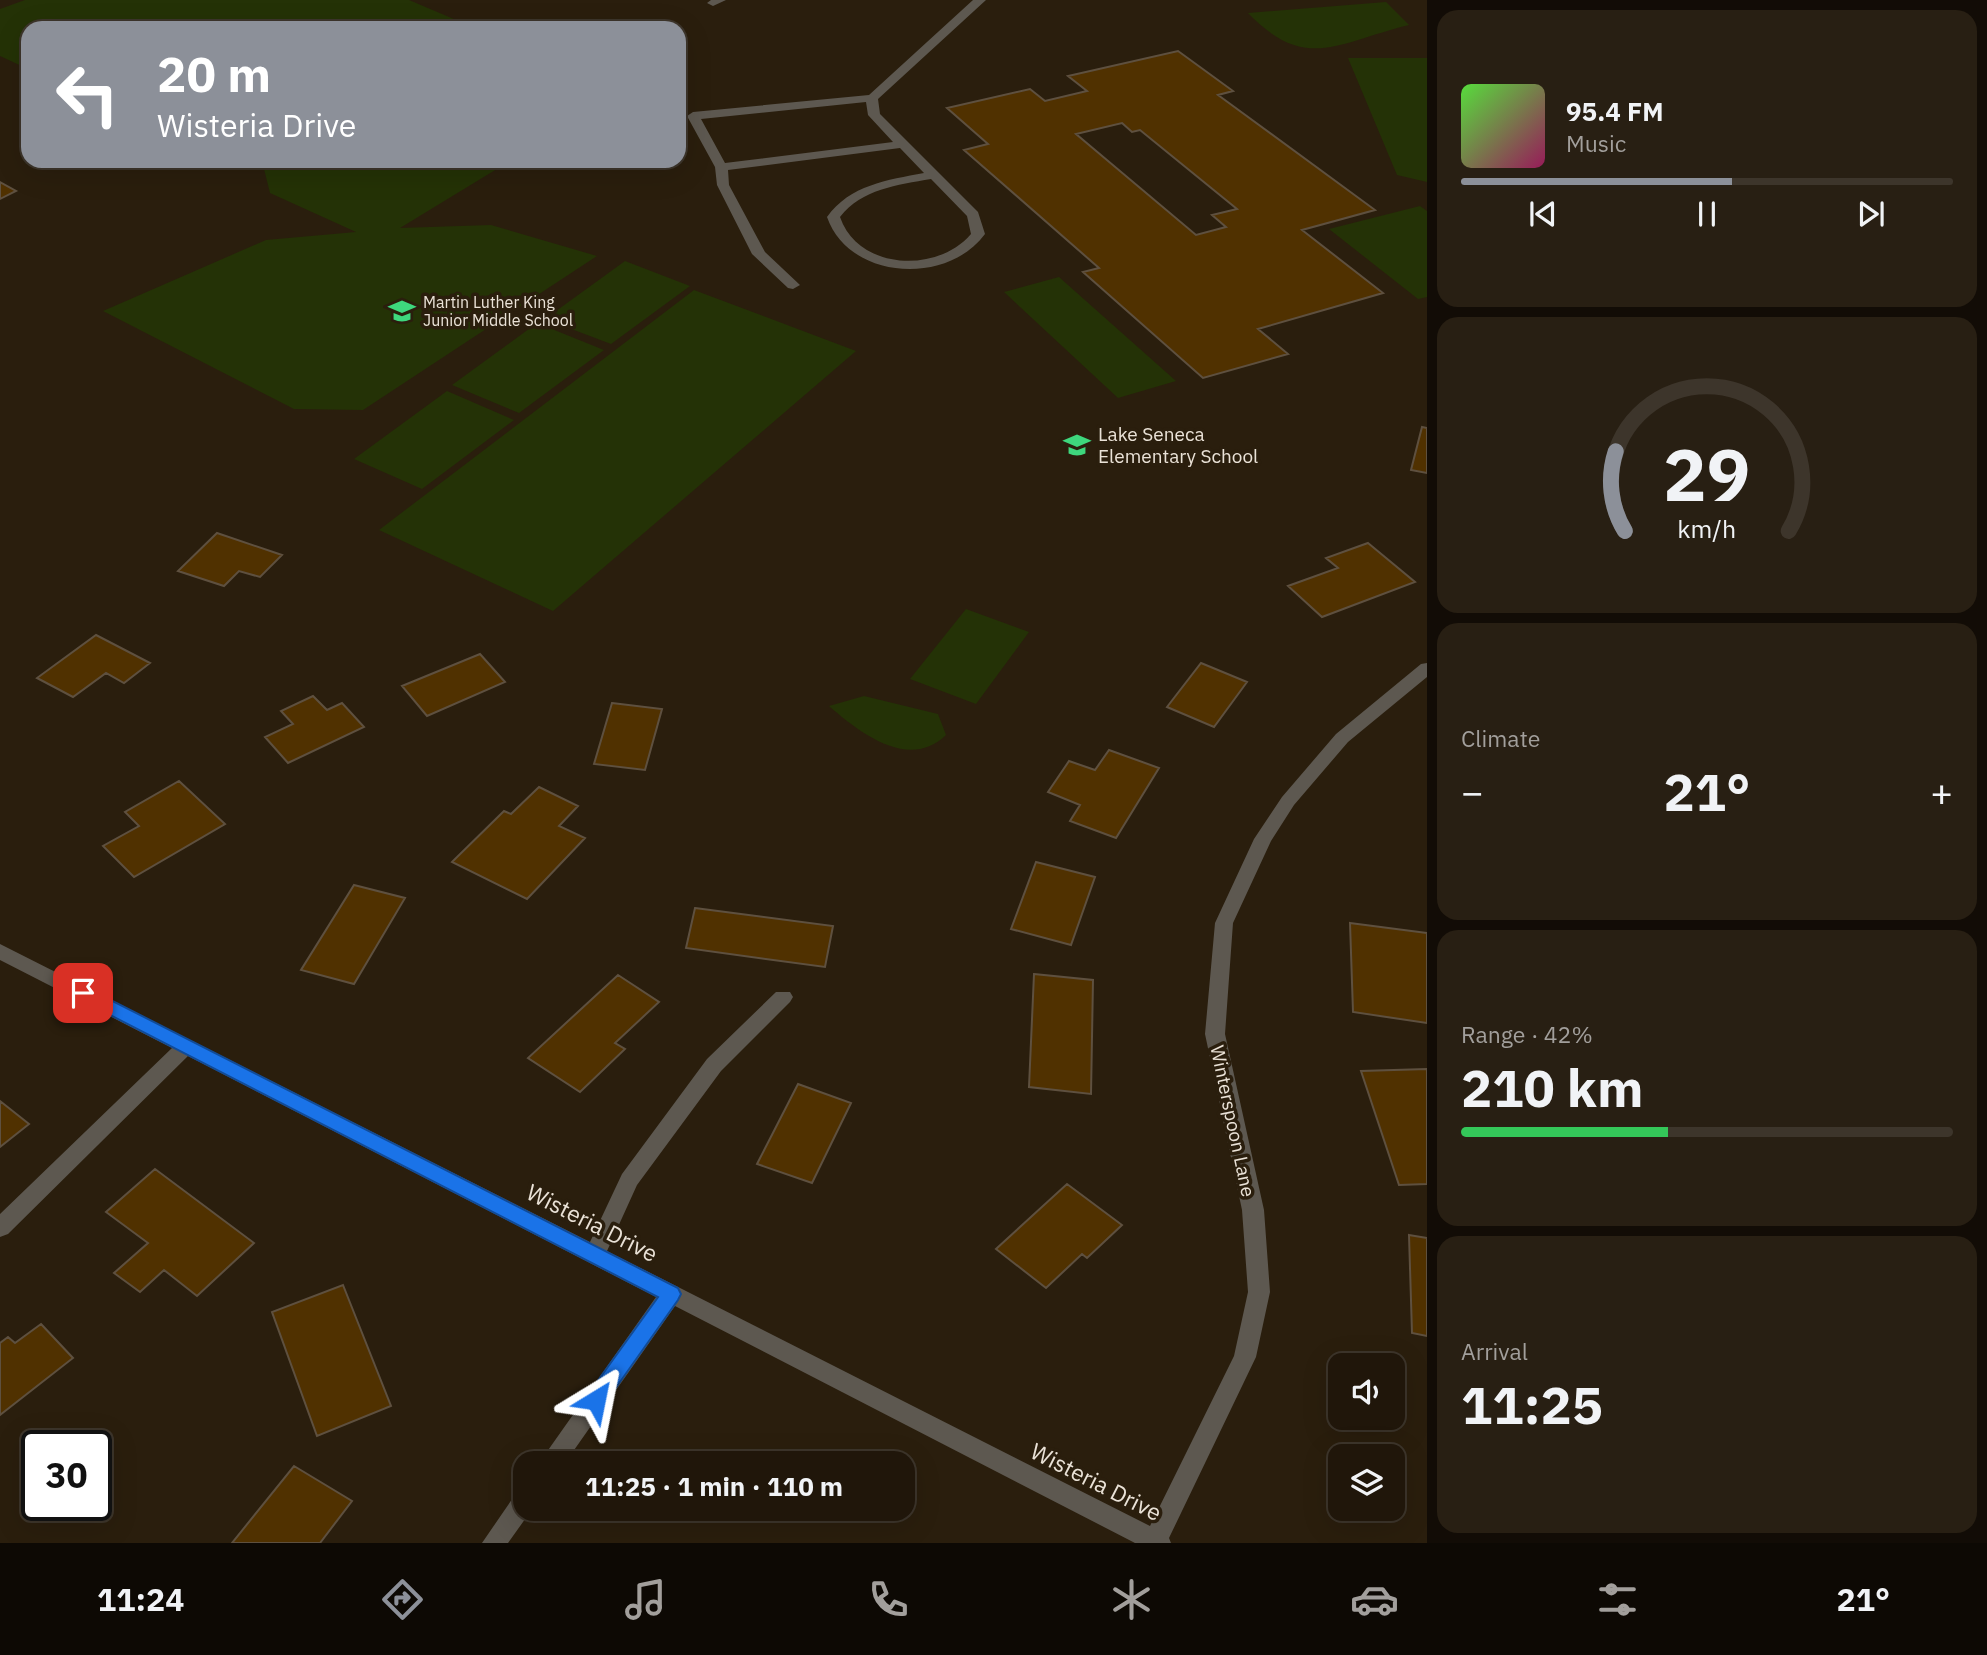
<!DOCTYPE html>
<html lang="en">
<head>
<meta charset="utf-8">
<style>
	:root { --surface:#20160a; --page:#281f13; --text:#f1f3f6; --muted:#a29f9c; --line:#3d352b; --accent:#8c9099 }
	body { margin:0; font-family:"IBM Plex Sans",sans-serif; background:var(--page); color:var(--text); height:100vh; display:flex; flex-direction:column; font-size:26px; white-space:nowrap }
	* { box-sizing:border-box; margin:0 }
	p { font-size:23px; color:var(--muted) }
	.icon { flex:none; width:38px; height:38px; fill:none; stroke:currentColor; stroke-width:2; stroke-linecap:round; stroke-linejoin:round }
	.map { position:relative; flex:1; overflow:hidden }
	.side { display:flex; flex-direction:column; gap:10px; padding:10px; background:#120c06; width:560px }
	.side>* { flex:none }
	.top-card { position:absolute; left:21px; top:21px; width:665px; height:147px; border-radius:21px; box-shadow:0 7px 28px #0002,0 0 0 2px var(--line); background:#8c9099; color:#fff; overflow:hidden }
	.tools { position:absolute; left:1328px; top:1353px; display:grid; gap:14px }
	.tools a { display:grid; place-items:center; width:77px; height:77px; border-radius:14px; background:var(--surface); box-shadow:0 7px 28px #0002,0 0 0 2px var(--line); font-size:35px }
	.speed { position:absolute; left:21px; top:1430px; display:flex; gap:14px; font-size:35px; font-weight:700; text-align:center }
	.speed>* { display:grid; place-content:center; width:91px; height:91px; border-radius:50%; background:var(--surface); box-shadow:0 7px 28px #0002,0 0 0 2px var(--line); line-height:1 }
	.speed .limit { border:4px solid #111; border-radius:10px; background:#fff; color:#111 }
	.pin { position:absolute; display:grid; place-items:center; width:60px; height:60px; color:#fff; margin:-30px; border-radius:14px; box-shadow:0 4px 10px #0006 }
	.me { position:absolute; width:77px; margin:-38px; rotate:35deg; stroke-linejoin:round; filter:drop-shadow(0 0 5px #0008) }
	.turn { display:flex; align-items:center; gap:24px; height:147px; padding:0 21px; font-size:32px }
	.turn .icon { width:91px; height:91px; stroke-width:2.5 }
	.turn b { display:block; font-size:49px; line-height:60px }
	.big { font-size:52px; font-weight:800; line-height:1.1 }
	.side .card { flex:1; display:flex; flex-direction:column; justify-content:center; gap:10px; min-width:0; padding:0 24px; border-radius:21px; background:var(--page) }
	.side .dial { align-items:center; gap:0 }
	.dial svg { height:182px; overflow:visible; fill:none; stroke:var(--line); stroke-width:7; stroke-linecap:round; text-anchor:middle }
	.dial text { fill:var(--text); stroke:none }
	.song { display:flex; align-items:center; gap:21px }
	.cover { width:84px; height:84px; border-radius:10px; background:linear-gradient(135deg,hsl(110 70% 55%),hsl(330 70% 35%)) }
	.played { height:7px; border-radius:4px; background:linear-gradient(90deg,var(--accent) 55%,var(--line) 55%) }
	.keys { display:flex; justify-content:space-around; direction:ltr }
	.heat { display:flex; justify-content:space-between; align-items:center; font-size:38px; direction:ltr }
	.charge { height:10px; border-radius:5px; background:linear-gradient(90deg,#34c759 42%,var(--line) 0) }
	.trip { position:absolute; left:513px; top:1451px; width:402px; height:70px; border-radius:21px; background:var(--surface); box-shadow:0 7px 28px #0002,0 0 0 2px var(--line); font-weight:800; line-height:70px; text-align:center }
	.tabs { display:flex; height:112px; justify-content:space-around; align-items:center; background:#0d0904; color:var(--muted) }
	.tabs .icon { width:49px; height:49px }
	.tabs .current { color:var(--accent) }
	.tabs b { font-size:32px; color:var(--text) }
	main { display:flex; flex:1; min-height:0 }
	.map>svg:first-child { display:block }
</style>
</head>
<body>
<main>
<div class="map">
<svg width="1427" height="1543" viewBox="0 0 1427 1543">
	<rect width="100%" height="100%" fill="#2a1e0d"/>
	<path fill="#243206" d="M25,0H409L475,28H28V69L0,56V9Z
		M1386,2L1409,25C1338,42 1306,73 1248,13Z
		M1348,58H1427V182L1397,175Z
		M262,161H510L400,228L491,225L597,256L363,410L294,409L103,311L266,240L356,232L270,193Z
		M1420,206L1427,211V297L1418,299L1329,229Z
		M625,261L690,286L611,344L545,319Z
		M1059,277L1176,381L1118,398L1004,292Z
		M694,290L856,351L553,611L379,530Z
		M537,323L604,350L519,413L452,385Z
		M447,391L514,420L422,489L354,459Z
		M966,609L1029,632L976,704L910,679Z
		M864,696L938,714L946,735C909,771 860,733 829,706Z"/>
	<path fill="#503100" stroke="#5e503f" stroke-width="2" fill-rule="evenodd" d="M1178,51L1233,91L1218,95L1375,210L1302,230L1383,293L1258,329L1288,354L1203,378L1083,272L1099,268L964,150L988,144L947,108L1030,89L1045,101L1087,91L1068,76ZM1122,123L1132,132L1140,130L1237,209L1212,215L1226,227L1196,235L1076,134Z
		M0,182L16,191L0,199Z
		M1422,427L1427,428V473L1411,470Z
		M217,533L282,555L260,577L239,571L224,586L178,571Z
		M1368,543L1415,582L1322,617L1288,586L1338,568L1326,558Z
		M96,635L150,663L124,683L106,673L73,697L37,678Z
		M480,654L505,682L427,716L402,686Z
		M1201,663L1247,682L1214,727L1167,707Z
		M313,696L327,710L342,703L364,727L288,763L265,737L293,724L281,711Z
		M612,703L662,709L645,770L594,764Z
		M1109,750L1159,768L1116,838L1070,821L1080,805L1048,792L1069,761L1095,770Z
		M179,781L225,824L134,877L103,846L139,826L125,812Z
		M539,787L578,806L559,826L585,838L527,899L452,862L504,811L511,814Z
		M1036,862L1095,877L1071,945L1011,929Z
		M354,885L405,898L354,984L301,970Z
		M695,908L833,926L825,967L686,948Z
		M1350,923L1427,933V1023L1353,1012Z
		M1034,974L1093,980L1091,1094L1029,1087Z
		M618,975L659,1002L615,1043L625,1049L580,1092L528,1058Z
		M1427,1069V1184L1399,1185L1361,1071Z
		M798,1084L851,1103L812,1183L757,1164Z
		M0,1101L29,1124L0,1147Z
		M155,1169L254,1243L197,1296L164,1270L140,1292L114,1273L148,1243L106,1212Z
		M1067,1184L1122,1225L1087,1258L1082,1254L1046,1288L996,1249Z
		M1409,1235L1427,1238V1336L1412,1333Z
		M343,1285L391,1406L317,1436L272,1312Z
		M41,1324L73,1358L0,1415V1343L8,1337L15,1343Z
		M294,1466L352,1501L320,1543H232Z"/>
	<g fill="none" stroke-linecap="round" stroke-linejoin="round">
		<path fill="#5d5850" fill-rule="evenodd" d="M711,0H726L713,6L707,3Z
			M973,0H986L878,99L880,114L978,212L985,234C947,286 849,280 827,217C850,185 887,180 924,173L900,148L728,170L729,185L765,252L800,285L793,289L788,288L752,254L717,185L715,167L687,116L693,112L869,95ZM866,102L868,115L893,142L725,163L701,119ZM931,179L967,216L971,234C937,274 858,270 840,217C862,189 897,185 931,179Z
			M1427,663V677L1348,742L1294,805L1271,841L1233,923L1225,1034L1264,1210L1270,1292L1256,1357L1169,1538L1171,1543H1135L675,1306L565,1463H539L656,1297L188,1056L8,1234L0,1237V1214L172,1048L0,960V944L590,1242L622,1174L707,1059L776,992H790L793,997L790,1002L721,1071L637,1185L607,1251L1150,1526L1234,1356L1248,1292L1242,1210L1205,1034L1215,923L1254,839L1282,797L1336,734L1421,664Z
			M525,1489V1508H533L508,1543H482L517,1492Z"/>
	</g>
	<path fill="#1a73e8" stroke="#114b97" stroke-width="2" d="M83,986L678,1288L681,1294L678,1300L603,1406L596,1409L589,1406L586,1400L589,1393L658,1297L77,998L75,993Z"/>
	<defs>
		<symbol id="school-bare" viewBox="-9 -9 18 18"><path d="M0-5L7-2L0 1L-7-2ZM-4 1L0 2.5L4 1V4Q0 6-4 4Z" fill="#3ed77d" stroke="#2a1e0d" stroke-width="2.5" paint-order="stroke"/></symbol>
	</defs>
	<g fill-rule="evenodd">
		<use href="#school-bare" x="383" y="292" width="38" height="38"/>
		<use href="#school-bare" x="1058" y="426" width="38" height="38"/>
	</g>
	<g text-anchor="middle" stroke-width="7" stroke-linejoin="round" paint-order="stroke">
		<g font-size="16" fill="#eae2d7" stroke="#2a1e0d" text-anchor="start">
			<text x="423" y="308">Martin Luther King<tspan x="423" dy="18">Junior Middle School</tspan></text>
		</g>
		<g font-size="19" fill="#eae2d7" stroke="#2a1e0d" text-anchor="start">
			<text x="1098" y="441">Lake Seneca<tspan x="1098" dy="22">Elementary School</tspan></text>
		</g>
		<g font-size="19" fill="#eae2d7" stroke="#2a1e0d">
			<text transform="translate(1233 1121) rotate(78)" y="7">Winterspoon Lane</text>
		</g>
		<g font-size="23" fill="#eae2d7" stroke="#2a1e0d">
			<text transform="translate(592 1223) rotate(27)" y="8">Wisteria Drive</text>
			<text transform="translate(1096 1482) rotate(27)" y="8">Wisteria Drive</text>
		</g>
	</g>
</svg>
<div class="tools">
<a><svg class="icon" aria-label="sound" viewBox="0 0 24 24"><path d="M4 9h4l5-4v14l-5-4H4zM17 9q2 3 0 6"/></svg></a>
<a><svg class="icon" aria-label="layers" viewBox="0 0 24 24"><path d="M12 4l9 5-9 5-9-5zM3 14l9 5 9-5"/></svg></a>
</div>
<div class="speed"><div class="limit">30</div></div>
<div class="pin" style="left:83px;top:993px;background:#d93025"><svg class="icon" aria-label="arrive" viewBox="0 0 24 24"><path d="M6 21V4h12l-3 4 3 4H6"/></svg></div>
<svg class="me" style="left:596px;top:1400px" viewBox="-20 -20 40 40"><path d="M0-17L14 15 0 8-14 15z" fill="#1a73e8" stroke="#fff" stroke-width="4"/></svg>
<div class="trip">11:25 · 1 min · 110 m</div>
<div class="top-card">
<div class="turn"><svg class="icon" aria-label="left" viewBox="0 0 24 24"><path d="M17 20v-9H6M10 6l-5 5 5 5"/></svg><div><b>20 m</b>Wisteria Drive</div></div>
</div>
</div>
<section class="side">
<div class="card">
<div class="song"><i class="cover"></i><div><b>95.4 FM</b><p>Music</p></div></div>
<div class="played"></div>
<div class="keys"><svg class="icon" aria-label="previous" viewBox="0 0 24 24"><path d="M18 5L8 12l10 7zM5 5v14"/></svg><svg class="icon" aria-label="pause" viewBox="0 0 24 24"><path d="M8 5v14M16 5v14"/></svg><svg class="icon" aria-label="next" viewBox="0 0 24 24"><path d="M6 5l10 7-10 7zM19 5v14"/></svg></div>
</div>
<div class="card dial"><svg viewBox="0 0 100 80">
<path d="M14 69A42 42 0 1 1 86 69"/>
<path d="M14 69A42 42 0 0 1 10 34" stroke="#8c9099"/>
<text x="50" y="56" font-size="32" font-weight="700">29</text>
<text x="50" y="72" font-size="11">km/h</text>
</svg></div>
<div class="card"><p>Climate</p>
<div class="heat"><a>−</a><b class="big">21°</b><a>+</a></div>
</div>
<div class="card"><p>Range · 42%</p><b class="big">210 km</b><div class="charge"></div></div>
<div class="card"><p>Arrival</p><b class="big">11:25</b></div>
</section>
</main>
<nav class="tabs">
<b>11:24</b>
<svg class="icon current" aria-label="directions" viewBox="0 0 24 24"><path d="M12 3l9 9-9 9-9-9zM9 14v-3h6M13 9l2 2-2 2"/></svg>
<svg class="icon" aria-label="music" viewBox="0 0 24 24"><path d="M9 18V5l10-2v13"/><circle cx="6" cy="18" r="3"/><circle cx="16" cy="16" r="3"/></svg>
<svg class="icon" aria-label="phone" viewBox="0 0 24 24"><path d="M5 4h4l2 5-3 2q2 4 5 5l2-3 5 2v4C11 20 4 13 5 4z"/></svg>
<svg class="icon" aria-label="climate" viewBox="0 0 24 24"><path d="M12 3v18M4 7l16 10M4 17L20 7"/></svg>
<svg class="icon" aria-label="car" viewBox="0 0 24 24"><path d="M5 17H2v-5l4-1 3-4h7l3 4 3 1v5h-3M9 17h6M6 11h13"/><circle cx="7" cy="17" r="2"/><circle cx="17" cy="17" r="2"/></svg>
<svg class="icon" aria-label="filters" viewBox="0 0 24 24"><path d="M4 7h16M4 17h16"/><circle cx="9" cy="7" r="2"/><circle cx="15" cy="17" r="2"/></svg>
<b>21°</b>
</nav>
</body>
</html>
